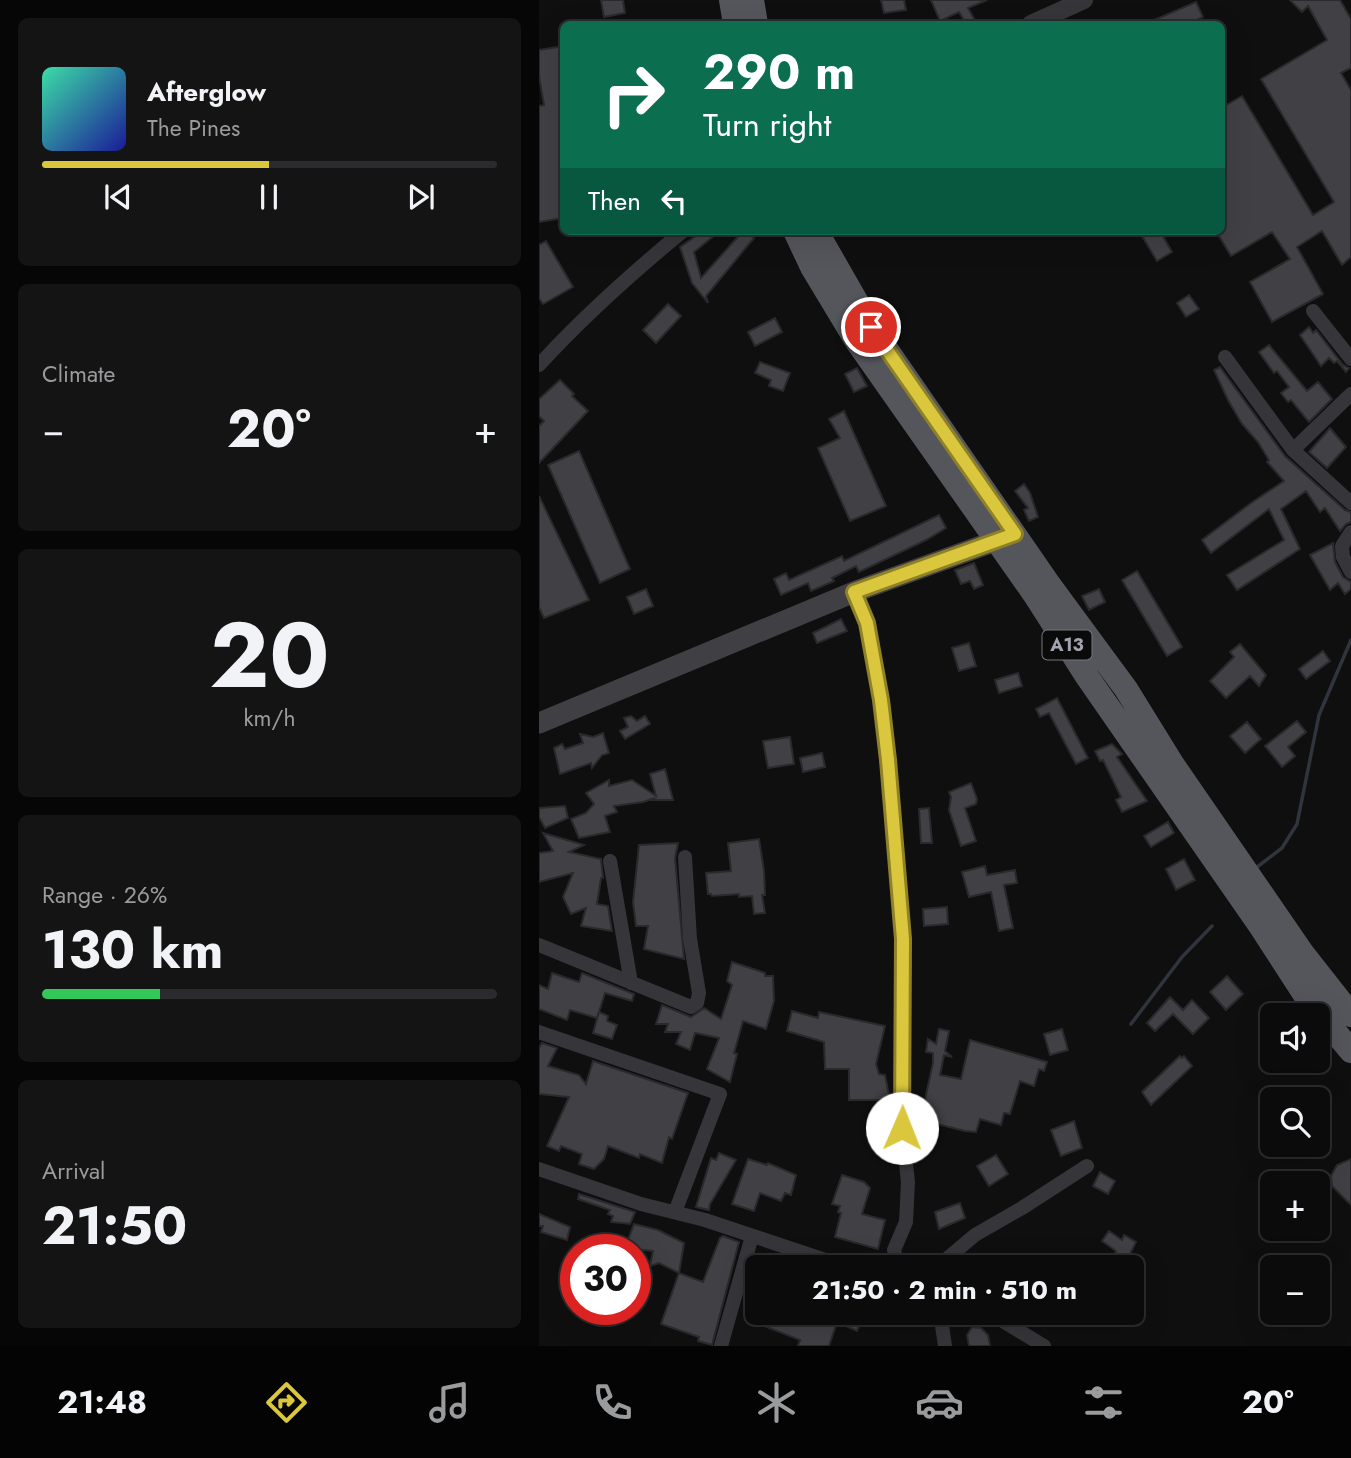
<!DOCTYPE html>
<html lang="en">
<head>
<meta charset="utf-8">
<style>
	:root { --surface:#0b0b0c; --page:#141415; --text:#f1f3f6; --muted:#9a9b9d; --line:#2b2b2d; --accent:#dac73d }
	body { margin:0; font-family:Jost,sans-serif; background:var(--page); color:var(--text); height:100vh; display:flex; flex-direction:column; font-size:26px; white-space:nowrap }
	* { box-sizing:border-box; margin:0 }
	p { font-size:23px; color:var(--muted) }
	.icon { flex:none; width:38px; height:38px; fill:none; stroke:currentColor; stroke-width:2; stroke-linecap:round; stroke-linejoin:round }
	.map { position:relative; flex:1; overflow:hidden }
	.details { display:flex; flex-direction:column; gap:18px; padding:18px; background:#060607; width:539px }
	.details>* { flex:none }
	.top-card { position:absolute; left:21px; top:21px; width:665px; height:214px; border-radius:10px; box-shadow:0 7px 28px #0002,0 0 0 2px var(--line); background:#0b6e4f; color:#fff; overflow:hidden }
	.controls { position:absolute; left:721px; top:1003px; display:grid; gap:14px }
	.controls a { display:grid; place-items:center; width:70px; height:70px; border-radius:10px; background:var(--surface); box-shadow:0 7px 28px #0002,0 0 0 2px var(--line); font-size:35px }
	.speed { position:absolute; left:21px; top:1234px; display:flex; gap:14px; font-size:35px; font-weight:700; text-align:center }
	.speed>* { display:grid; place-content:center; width:91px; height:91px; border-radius:50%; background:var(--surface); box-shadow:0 7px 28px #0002,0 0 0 2px var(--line); line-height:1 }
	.speed .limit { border:10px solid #d22; background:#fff; color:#111 }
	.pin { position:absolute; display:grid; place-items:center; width:60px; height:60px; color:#fff; margin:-30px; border:4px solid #fff; border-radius:50%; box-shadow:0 2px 7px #0007 }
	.me { position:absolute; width:77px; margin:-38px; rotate:1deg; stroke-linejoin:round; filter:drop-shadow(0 0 5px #0008) }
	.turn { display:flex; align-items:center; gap:24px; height:147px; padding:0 28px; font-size:32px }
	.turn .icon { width:91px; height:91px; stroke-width:2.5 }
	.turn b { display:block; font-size:49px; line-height:60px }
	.then { display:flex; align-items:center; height:66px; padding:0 28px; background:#0003; gap:14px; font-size:26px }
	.big { font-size:52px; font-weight:700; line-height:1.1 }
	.details .card { flex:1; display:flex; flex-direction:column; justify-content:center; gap:10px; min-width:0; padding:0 24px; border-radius:10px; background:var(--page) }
	.details .dial { align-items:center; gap:0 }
	.dial b { font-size:91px; line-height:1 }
	.song { display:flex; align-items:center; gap:21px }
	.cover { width:84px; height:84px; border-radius:10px; background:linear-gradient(135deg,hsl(160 70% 55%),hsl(240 70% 35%)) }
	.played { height:7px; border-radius:4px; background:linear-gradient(90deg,var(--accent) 50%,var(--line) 50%) }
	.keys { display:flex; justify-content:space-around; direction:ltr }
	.heat { display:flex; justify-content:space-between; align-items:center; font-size:38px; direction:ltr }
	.charge { height:10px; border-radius:5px; background:linear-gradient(90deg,#34c759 26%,var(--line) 0) }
	.trip { position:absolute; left:206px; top:1255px; width:399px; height:70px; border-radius:10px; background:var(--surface); box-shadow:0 7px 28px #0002,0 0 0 2px var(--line); font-weight:700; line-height:70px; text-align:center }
	.menu { display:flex; height:112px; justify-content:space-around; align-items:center; background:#040405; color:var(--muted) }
	.menu .icon { width:49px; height:49px }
	.menu .selected { color:var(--accent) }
	.menu b { font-size:32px; color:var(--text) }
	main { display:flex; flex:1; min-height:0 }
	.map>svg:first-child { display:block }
</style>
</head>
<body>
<main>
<section class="details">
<div class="card">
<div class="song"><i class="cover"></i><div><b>Afterglow</b><p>The Pines</p></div></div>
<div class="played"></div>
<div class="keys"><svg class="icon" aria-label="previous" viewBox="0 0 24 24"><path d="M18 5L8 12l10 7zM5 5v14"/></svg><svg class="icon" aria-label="pause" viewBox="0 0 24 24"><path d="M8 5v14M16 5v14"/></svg><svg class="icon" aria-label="next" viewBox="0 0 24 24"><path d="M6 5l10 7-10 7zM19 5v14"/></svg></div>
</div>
<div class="card"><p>Climate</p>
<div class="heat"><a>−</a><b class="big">20°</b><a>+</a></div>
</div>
<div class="card dial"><b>20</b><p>km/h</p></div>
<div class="card"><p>Range · 26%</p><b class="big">130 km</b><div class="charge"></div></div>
<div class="card"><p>Arrival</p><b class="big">21:50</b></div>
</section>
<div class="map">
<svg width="812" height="1346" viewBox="0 0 812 1346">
	<rect width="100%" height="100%" fill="#0f0f10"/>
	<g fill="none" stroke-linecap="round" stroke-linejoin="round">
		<path stroke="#30343d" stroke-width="3.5" d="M718,867L743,848L758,824L780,715L812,640
			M592,1024L643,957L673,926"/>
	</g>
	<path fill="#414145" stroke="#2a292c" stroke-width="2" d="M62,0H84L86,13L65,17Z
		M342,0H365L367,10L345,13Z
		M392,0H448L429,8L438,24H427L420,12L401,21Z
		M751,0H801L812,19V68L802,73L812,90V257L803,265L783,231L758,247L784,294L733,322L711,282L751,259L733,232L692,256L677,231H682V108L703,96L774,215L795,202L722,79L788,40L769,6L763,12Z
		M657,2L664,17L649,24H606Z
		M24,46V218L0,222V106L5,105L0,76V50Z
		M164,231H181L155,252L162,278L204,231H209L215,238L167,296L169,303L153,283L141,247Z
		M600,231H621L633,252L618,261Z
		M7,241L34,287L4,304L0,298V245Z
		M650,295L660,309L647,317L638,303Z
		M129,304L142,316L117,343L104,330Z
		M236,318L243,332L216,346L209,332Z
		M770,327L774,333L777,330L804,365L810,368L807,372L798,361L795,363L790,358L782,366L761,335Z
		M730,345L768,391L779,382L793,399L770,422L752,400L749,402L742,393L750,387L738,371L735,373L720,352Z
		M221,362L251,373L244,391L230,386L232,380L216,373Z
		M681,367L746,456L806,510L812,512V522L807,524L801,531L786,508L781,512L767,491L742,509L761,549L698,590L688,575L745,540L730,509L672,553L663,540L712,503L745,481L728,462L730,460L719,442L703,424L689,400L675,370Z
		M318,368L328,386L315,392L306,374Z
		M21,380L35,394L33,396L49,411L0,463V426L5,421L0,416V399Z
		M305,411L347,506L311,521L279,448L301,438L290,419Z
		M791,428L807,447L788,468L770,452Z
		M40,451L91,569L61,583L9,465Z
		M485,484L491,493L499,517L490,521L485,510L489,508L476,491Z
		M0,496L50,600L5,618L0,607Z
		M400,515L407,528L387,540L320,572L317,566L293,578L295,581L272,591L269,583L242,595L235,579L247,573L250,580L303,556L305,561Z
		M794,543L796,562L804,577L812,582V589L806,594L799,583L791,590L771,555Z
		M435,563L444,585L435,589L431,581L422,584L416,570Z
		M598,571L643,647L628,656L583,580Z
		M107,589L114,606L95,614L88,597Z
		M560,589L566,602L550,610L543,596Z
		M302,619L308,631L278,643L274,633Z
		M430,643L437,666L420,671L413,648Z
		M701,644L727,675L720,686L711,676L687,698L671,681L695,657L691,652Z
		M784,651L791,661L767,679L760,669Z
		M479,673L483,686L460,693L456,680Z
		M518,698L549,758L537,764L510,713L501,717L497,709Z
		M92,716L98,721L106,716L111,724L86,739L81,731L89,727L85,718Z
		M758,721L767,732L749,747L756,756L743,767L726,746Z
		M708,722L722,739L706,753L691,736Z
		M64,733L70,753L63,755L53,768L52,763L21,774L15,748L23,744L26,749L44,743L41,734L54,737Z
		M251,737L255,764L229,768L224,741Z
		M573,744L583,754L578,757L608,801L583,812L577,800L582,797L564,760L561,761L556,751Z
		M283,753L286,767L264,772L261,758Z
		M126,769L134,800H114L116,798L104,802L75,806L78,812L66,816L71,832L40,838L32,819L47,813L55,804L47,793L70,780V786L93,780L117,796L111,774Z
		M432,783L438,799L437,804L426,808L437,841L422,846L410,810L412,797L410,792Z
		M26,806L29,818L6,828L0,817V808Z
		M390,808L393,843H382L380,809Z
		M629,822L635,833L612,847L605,836Z
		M4,833L45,845L30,852L62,859L64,878H62L58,904L69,906L73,931L42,926L47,908L32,914L24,897L34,873L0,882V853L14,851Z
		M220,839L225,871L226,895H223L226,913L215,914L213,896L200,897V894L173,896L172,894H169L167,873L192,871L189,843Z
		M139,843L136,858L145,959L105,949L109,926H97L94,902L100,845Z
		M645,859L656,880L637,890L627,869Z
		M446,866L448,875L476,870L478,883L465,885L474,928L460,931L452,892L430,897L423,872Z
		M408,907L409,924L385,926L384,909Z
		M193,962L226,973V976H234L235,1001L227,1029L204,1021L195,1053L198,1054L191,1082L168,1069L180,1038L156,1033L151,1050L137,1044L142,1032H126L129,1024H117L123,1005L152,1017L165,1008L182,1019L193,985L188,981Z
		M13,973L40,982L43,973L95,994L93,1001L66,993L58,1018L31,1010L28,1020L0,1009V985L9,989Z
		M688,976L704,994L687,1010L671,992Z
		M631,997L644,1010L653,1000L670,1018L654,1034L634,1014L616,1031L608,1023Z
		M253,1011L279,1018L280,1012L346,1026L337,1064L340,1074L346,1075L351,1100H310V1069H286L285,1042L248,1031Z
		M60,1012L69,1016L68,1021L78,1025L73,1039L54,1033Z
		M400,1029L410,1031L406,1051L413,1057L405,1055L401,1075L422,1079L431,1040L508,1062L505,1071L500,1069L495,1086L481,1081L471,1114L465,1113L462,1125L441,1119L437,1132L426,1131L390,1122L391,1115L383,1113L394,1063V1053L387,1052L389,1039L397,1044Z
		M523,1029L529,1050L511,1055L505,1034Z
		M3,1043L18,1048L9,1066L40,1075L47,1084L54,1061L149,1093L133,1139L130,1137L123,1163L101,1154L100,1158L69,1146L65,1159L55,1169L40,1164L43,1154L22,1146L20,1151L8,1146L30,1097L0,1094V1048Z
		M641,1056L643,1058L645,1056L653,1066L612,1105L603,1092Z
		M535,1121L543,1148L522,1156L512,1130Z
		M180,1153L197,1160L171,1204L170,1210L157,1207L172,1158L177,1160Z
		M457,1155L469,1174L450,1186L438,1166Z
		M209,1159L228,1165L229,1163L257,1175L252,1195L246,1193L242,1201L221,1193L215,1211L193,1204Z
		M812,1159V1205L793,1186L792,1176L798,1165Z
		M561,1172L576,1181L569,1194L554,1186Z
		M303,1175L325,1182L331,1188L323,1214L346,1220L339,1249L296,1237L302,1213L299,1212L301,1206L293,1204Z
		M40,1194L96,1212L91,1224L72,1222L74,1216L69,1214L71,1210L39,1199Z
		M421,1203L426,1218L400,1229L396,1212Z
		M0,1214L31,1227L28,1240L2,1232L4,1226H0Z
		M95,1224L119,1230L145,1243L140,1273L120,1263L111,1266L114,1251L86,1248Z
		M570,1231L583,1240L585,1235L597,1242L585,1266L573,1260L577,1251L563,1241Z
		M184,1236L200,1242L173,1345L159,1341L160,1337L122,1324L140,1273L164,1282L181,1238Z
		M219,1312H254L269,1319H274L276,1312H326L318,1331L298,1322L290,1346H259L261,1340L215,1322Z
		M433,1327L442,1328L449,1335L451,1346H430L428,1335Z"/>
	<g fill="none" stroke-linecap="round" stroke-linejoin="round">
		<path stroke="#36363a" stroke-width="14" d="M774,311L812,359
			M686,357L754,450L812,503
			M0,365C44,317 93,273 144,231
			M754,450L812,394
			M812,532L803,546L804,557L812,572
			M315,592L328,623L342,700L364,939L363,1128L369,1182L367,1222L355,1250L358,1263
			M71,861L92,983
			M0,945L152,1007L158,1003L160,993L151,939L146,857
			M0,1032L181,1094L136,1212
			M0,1169L102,1204L166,1220L289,1261L321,1266L358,1263L373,1267
			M398,1267L436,1235L483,1208L548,1166
			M401,1312L406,1346
			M449,1312L505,1346
			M182,1346L213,1236"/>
		<path stroke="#36363a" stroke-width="18" d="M492,24L545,0"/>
		<path stroke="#3f3f44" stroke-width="21" d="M0,723L315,592L473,535"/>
		<path stroke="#55565c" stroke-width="24" d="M192,0L196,24
			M213,0L217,24
			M256,231L273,267L317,340L496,595L549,678L722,927L768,998L812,1051
			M277,231L332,327L509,583L587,689L634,765L764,954L812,1015"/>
	</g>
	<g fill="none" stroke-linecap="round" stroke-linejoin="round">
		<defs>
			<path id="route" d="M332,327L476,534L315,592L328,623L342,700L349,760L364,939L363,1128"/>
		</defs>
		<use href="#route" stroke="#8e8128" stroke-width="18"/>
		<use href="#route" stroke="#dac73d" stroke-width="12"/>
	</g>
	<g text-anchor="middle" stroke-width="7" stroke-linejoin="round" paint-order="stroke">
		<rect fill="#0a0a0b" stroke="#74757e" stroke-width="2" x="503.5" y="630.5" width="49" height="29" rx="5"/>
		<g font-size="18" font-weight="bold" fill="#a2a3af">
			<text x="528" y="651">A13</text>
		</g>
	</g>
</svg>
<div class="controls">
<a><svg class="icon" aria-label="sound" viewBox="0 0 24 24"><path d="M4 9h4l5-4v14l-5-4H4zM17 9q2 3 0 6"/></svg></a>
<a><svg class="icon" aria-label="search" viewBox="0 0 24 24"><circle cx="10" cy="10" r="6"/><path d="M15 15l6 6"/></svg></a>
<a>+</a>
<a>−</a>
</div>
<div class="speed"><div class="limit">30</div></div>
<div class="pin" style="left:332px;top:327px;background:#d93025"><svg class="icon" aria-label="arrive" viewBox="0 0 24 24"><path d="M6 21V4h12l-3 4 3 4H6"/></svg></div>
<svg class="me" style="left:363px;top:1128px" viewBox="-20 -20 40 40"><circle r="19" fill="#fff"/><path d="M0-13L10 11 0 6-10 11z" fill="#dac73d"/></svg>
<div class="trip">21:50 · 2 min · 510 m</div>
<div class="top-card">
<div class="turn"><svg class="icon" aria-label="right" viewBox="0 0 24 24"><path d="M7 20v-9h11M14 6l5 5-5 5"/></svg><div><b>290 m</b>Turn right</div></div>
<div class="then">Then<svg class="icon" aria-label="left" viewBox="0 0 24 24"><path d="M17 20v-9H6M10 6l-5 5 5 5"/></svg></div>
</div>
</div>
</main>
<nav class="menu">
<b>21:48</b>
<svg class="icon selected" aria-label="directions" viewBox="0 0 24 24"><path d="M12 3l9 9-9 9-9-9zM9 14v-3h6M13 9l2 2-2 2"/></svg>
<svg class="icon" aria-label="music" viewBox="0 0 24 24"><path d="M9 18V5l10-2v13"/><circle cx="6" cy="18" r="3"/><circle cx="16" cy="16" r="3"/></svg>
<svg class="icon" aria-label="phone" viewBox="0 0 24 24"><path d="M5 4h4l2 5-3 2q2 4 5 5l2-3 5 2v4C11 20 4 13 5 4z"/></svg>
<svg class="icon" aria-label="climate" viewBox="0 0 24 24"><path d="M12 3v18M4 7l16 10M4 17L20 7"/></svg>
<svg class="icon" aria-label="car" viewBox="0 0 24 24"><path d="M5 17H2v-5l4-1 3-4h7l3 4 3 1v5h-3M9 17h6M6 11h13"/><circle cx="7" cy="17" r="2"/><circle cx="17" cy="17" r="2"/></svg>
<svg class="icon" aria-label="filters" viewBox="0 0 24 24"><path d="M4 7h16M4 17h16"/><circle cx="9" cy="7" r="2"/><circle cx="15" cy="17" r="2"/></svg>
<b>20°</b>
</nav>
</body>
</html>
